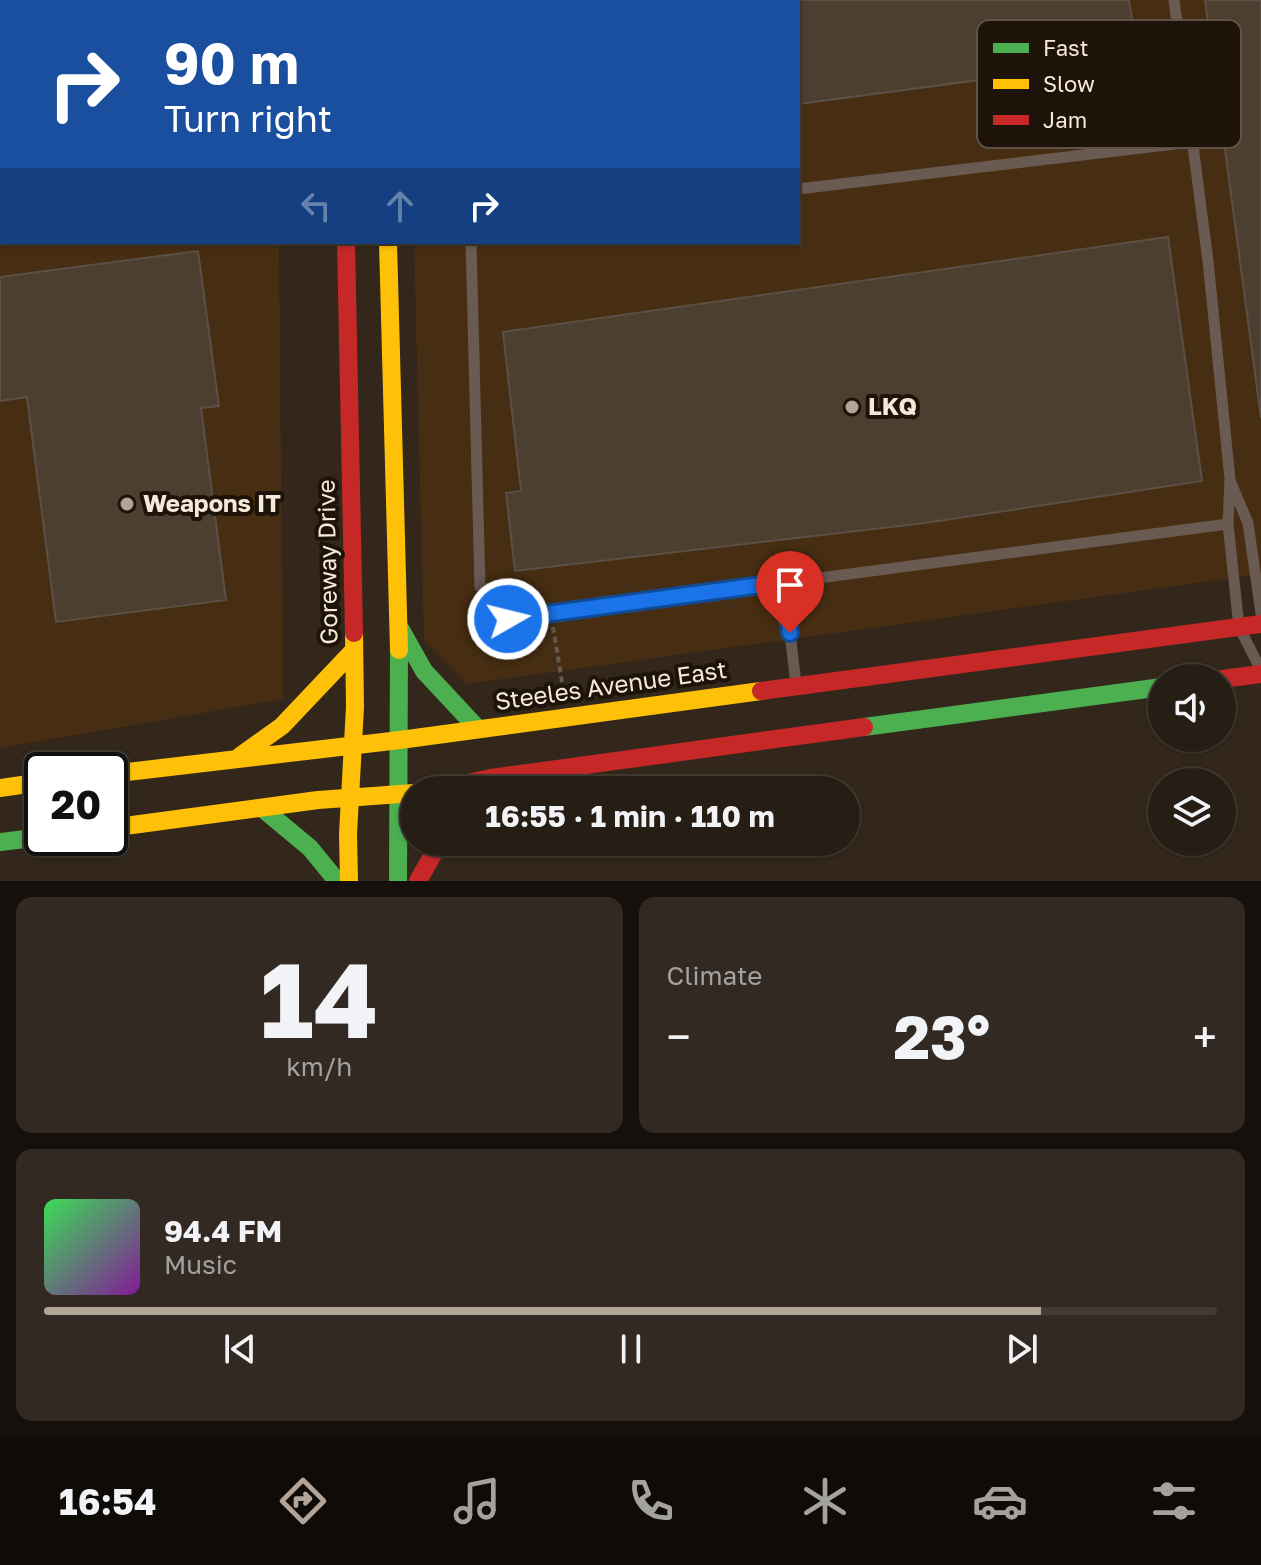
<!DOCTYPE html>
<html lang="en">
<head>
<meta charset="utf-8">
<style>
	:root { --surface:#261d14; --page:#322a22; --text:#f1f3f6; --muted:#a4a2a0; --line:#423b34; --accent:#b2a597 }
	body { margin:0; font-family:"Golos Text",sans-serif; background:var(--page); color:var(--text); height:100vh; display:flex; flex-direction:column; font-size:30px; white-space:nowrap }
	* { box-sizing:border-box; margin:0 }
	p { font-size:26px; color:var(--muted) }
	.icon { flex:none; width:44px; height:44px; fill:none; stroke:currentColor; stroke-width:2; stroke-linecap:round; stroke-linejoin:round }
	.map { position:relative; height:881px; overflow:hidden }
	.side { display:flex; flex-direction:column; gap:16px; padding:16px; background:#15100b; flex:1 }
	.side>* { flex:none }
	.banner { position:absolute; left:0px; top:0px; width:800px; height:244px; box-shadow:0 2px 6px #0004,0 0 0 2px var(--line); background:#1a4fa0; color:#fff; overflow:hidden }
	.buttons { position:absolute; left:1148px; top:664px; display:grid; gap:16px }
	.buttons a { display:grid; place-items:center; width:88px; height:88px; border-radius:50%; background:var(--surface); box-shadow:0 2px 6px #0004,0 0 0 2px var(--line); font-size:40px }
	.speed { position:absolute; left:24px; top:752px; display:flex; gap:16px; font-size:40px; font-weight:700; text-align:center }
	.speed>* { display:grid; place-content:center; width:104px; height:104px; border-radius:50%; background:var(--surface); box-shadow:0 2px 6px #0004,0 0 0 2px var(--line); line-height:1 }
	.speed .limit { border:4px solid #111; border-radius:12px; background:#fff; color:#111 }
	.pin { position:absolute; display:grid; place-items:center; width:68px; height:68px; color:#fff; margin:-82px -34px; border-radius:50% 50% 50% 0; rotate:-45deg; box-shadow:0 0 8px #0007 }
	.pin .icon { rotate:45deg }
	.me { position:absolute; width:88px; margin:-44px; rotate:82deg; stroke-linejoin:round; filter:drop-shadow(0 0 6px #0008) }
	.turn { display:flex; align-items:center; gap:28px; height:168px; padding:0 32px; font-size:36px }
	.turn .icon { width:104px; height:104px; stroke-width:2.5 }
	.turn b { display:block; font-size:56px; line-height:68px }
	.lanes { display:flex; align-items:center; height:76px; padding:0 32px; background:#0003; justify-content:center; gap:40px; direction:ltr }
	.lanes .off { opacity:.35 }
	.big { font-size:60px; font-weight:700; line-height:1.1 }
	.side .tile { flex:1; display:flex; flex-direction:column; justify-content:center; gap:12px; min-width:0; padding:0 28px; border-radius:16px; background:var(--page) }
	.side .dial { align-items:center; gap:0 }
	.dial b { font-size:104px; line-height:1 }
	.song { display:flex; align-items:center; gap:24px }
	.cover { width:96px; height:96px; border-radius:12px; background:linear-gradient(135deg,hsl(130 70% 55%),hsl(290 70% 35%)) }
	.played { height:8px; border-radius:4px; background:linear-gradient(90deg,var(--accent) 85%,var(--line) 85%) }
	.keys { display:flex; justify-content:space-around; direction:ltr }
	.heat { display:flex; justify-content:space-between; align-items:center; font-size:44px; direction:ltr }
	.side .tiles { flex:1; display:grid; gap:16px; grid-template-columns:1fr 1fr }
	.tile:last-child { grid-column:span 2 }
	.trip { position:absolute; left:400px; top:776px; width:460px; height:80px; border-radius:40px; background:var(--surface); box-shadow:0 2px 6px #0004,0 0 0 2px var(--line); font-weight:700; line-height:80px; text-align:center }
	.tabs { display:flex; height:128px; justify-content:space-around; align-items:center; background:#0f0c08; color:var(--muted) }
	.tabs .icon { width:56px; height:56px }
	.tabs .selected { color:var(--accent) }
	.tabs b { font-size:36px; color:var(--text) }
	.map>svg:first-child { display:block }
</style>
</head>
<body>
<div class="map">
<svg width="1261" height="881" viewBox="0 0 1261 881">
	<rect width="100%" height="100%" fill="#32271a"/>
	<path fill="#472e12" d="M0,0H277L2,2V242H279L283,699L0,748Z
		M408,0H1261V574L467,684L424,641L414,242H798V2Z"/>
	<path fill="#4c3f30" stroke="#5a5046" stroke-width="2" d="M0,0L147,2H2L0,164Z
		M509,0H1129L1138,59L798,104V2Z
		M1205,0H1261V418Z
		M1168,237L1202,481L925,523L515,571L506,493L521,491L503,332Z
		M198,251L219,406L201,408L226,600L56,622L27,397L0,401V277Z"/>
	<g fill="none" stroke-linecap="round" stroke-linejoin="round">
		<path stroke="#655951" stroke-width="4" stroke-dasharray="6 4" stroke-linecap="butt" d="M553,627L562,682"/>
		<path stroke="#695a52" stroke-width="11" d="M470,0V2
			M1174,0L1208,261L1230,479L1228,524L1239,627L1261,670
			M798,189L1192,142
			M471,242L480,587L508,619L1228,524
			M1231,483L1248,523L1261,614
			M784,582L796,684"/>
		<path stroke="#4caf50" stroke-width="18" d="M401,630L424,671L478,729
			M864,727L1162,687
			M262,808L310,848L337,881
			M0,842L42,837
			M398,881L399,650"/>
		<path stroke="#ffc107" stroke-width="18" d="M339,0V2
			M388,242L399,650
			M240,756L282,726L354,650
			M110,774L400,740L761,691
			M0,788L42,782
			M110,828L318,800L414,793
			M349,881L348,834L355,707L354,633"/>
		<path stroke="#c62828" stroke-width="18" d="M376,0V2
			M346,242L354,633
			M1222,679L1261,674
			M761,691L1261,624
			M434,790L491,778L864,727
			M418,881L440,842"/>
	</g>
	<g fill="none" stroke-linecap="round" stroke-linejoin="round">
		<defs>
			<path id="route" d="M508,619L784,582L790,633"/>
		</defs>
		<use href="#route" stroke="#114b97" stroke-width="20"/>
		<use href="#route" stroke="#1a73e8" stroke-width="14"/>
	</g>
	<g fill="#b2a597" stroke="#1d1309" stroke-width="3">
		<circle cx="852" cy="407" r="8"/>
		<circle cx="127" cy="504" r="8"/>
	</g>
	<g text-anchor="middle" stroke-width="8" stroke-linejoin="round" paint-order="stroke">
		<g font-size="24" font-weight="bold" fill="#f7e9da" stroke="#1d1309" text-anchor="start">
			<text x="868" y="415">LKQ</text>
			<text x="143" y="512">Weapons IT</text>
		</g>
		<g font-size="24" fill="#f7e9da" stroke="#1d1309">
			<text transform="translate(328 562) rotate(-91)" y="8">Goreway Drive</text>
			<text transform="translate(611 686) rotate(-8)" y="8">Steeles Avenue East</text>
		</g>
	</g>
	<rect x="977" y="20" width="264" height="128" rx="12" fill="#1d1309" stroke="#5e5348" stroke-width="2"/>
	<rect x="993" y="43" width="36" height="10" fill="#4caf50"/>
	<rect x="993" y="79" width="36" height="10" fill="#ffc107"/>
	<rect x="993" y="115" width="36" height="10" fill="#c62828"/>
	<g font-size="22" fill="#f7e9da">
		<text x="1043" y="56">Fast</text>
		<text x="1043" y="92">Slow</text>
		<text x="1043" y="128">Jam</text>
	</g>
</svg>
<div class="buttons">
<a><svg class="icon" aria-label="sound" viewBox="0 0 24 24"><path d="M4 9h4l5-4v14l-5-4H4zM17 9q2 3 0 6"/></svg></a>
<a><svg class="icon" aria-label="layers" viewBox="0 0 24 24"><path d="M12 4l9 5-9 5-9-5zM3 14l9 5 9-5"/></svg></a>
</div>
<div class="speed"><div class="limit">20</div></div>
<div class="pin" style="left:790px;top:633px;background:#d93025"><svg class="icon" aria-label="arrive" viewBox="0 0 24 24"><path d="M6 21V4h12l-3 4 3 4H6"/></svg></div>
<svg class="me" style="left:508px;top:619px" viewBox="-20 -20 40 40"><circle r="17" fill="#1a73e8" stroke="#fff" stroke-width="3"/><path d="M0-11L8 9 0 5-8 9z" fill="#fff"/></svg>
<div class="trip">16:55 · 1 min · 110 m</div>
<div class="banner">
<div class="turn"><svg class="icon" aria-label="right" viewBox="0 0 24 24"><path d="M7 20v-9h11M14 6l5 5-5 5"/></svg><div><b>90 m</b>Turn right</div></div>
<div class="lanes"><svg class="icon off" aria-label="left" viewBox="0 0 24 24"><path d="M17 20v-9H6M10 6l-5 5 5 5"/></svg><svg class="icon off" aria-label="ahead" viewBox="0 0 24 24"><path d="M12 20V5M6 11l6-6 6 6"/></svg><svg class="icon" aria-label="right" viewBox="0 0 24 24"><path d="M7 20v-9h11M14 6l5 5-5 5"/></svg></div>
</div>
</div>
<section class="side">
<div class="tiles">
<div class="tile dial"><b>14</b><p>km/h</p></div>
<div class="tile"><p>Climate</p>
<div class="heat"><a>−</a><b class="big">23°</b><a>+</a></div>
</div>
<div class="tile">
<div class="song"><i class="cover"></i><div><b>94.4 FM</b><p>Music</p></div></div>
<div class="played"></div>
<div class="keys"><svg class="icon" aria-label="previous" viewBox="0 0 24 24"><path d="M18 5L8 12l10 7zM5 5v14"/></svg><svg class="icon" aria-label="pause" viewBox="0 0 24 24"><path d="M8 5v14M16 5v14"/></svg><svg class="icon" aria-label="next" viewBox="0 0 24 24"><path d="M6 5l10 7-10 7zM19 5v14"/></svg></div>
</div>
</div>
</section>
<nav class="tabs">
<b>16:54</b>
<svg class="icon selected" aria-label="directions" viewBox="0 0 24 24"><path d="M12 3l9 9-9 9-9-9zM9 14v-3h6M13 9l2 2-2 2"/></svg>
<svg class="icon" aria-label="music" viewBox="0 0 24 24"><path d="M9 18V5l10-2v13"/><circle cx="6" cy="18" r="3"/><circle cx="16" cy="16" r="3"/></svg>
<svg class="icon" aria-label="phone" viewBox="0 0 24 24"><path d="M5 4h4l2 5-3 2q2 4 5 5l2-3 5 2v4C11 20 4 13 5 4z"/></svg>
<svg class="icon" aria-label="climate" viewBox="0 0 24 24"><path d="M12 3v18M4 7l16 10M4 17L20 7"/></svg>
<svg class="icon" aria-label="car" viewBox="0 0 24 24"><path d="M5 17H2v-5l4-1 3-4h7l3 4 3 1v5h-3M9 17h6M6 11h13"/><circle cx="7" cy="17" r="2"/><circle cx="17" cy="17" r="2"/></svg>
<svg class="icon" aria-label="filters" viewBox="0 0 24 24"><path d="M4 7h16M4 17h16"/><circle cx="9" cy="7" r="2"/><circle cx="15" cy="17" r="2"/></svg>
</nav>
</body>
</html>
